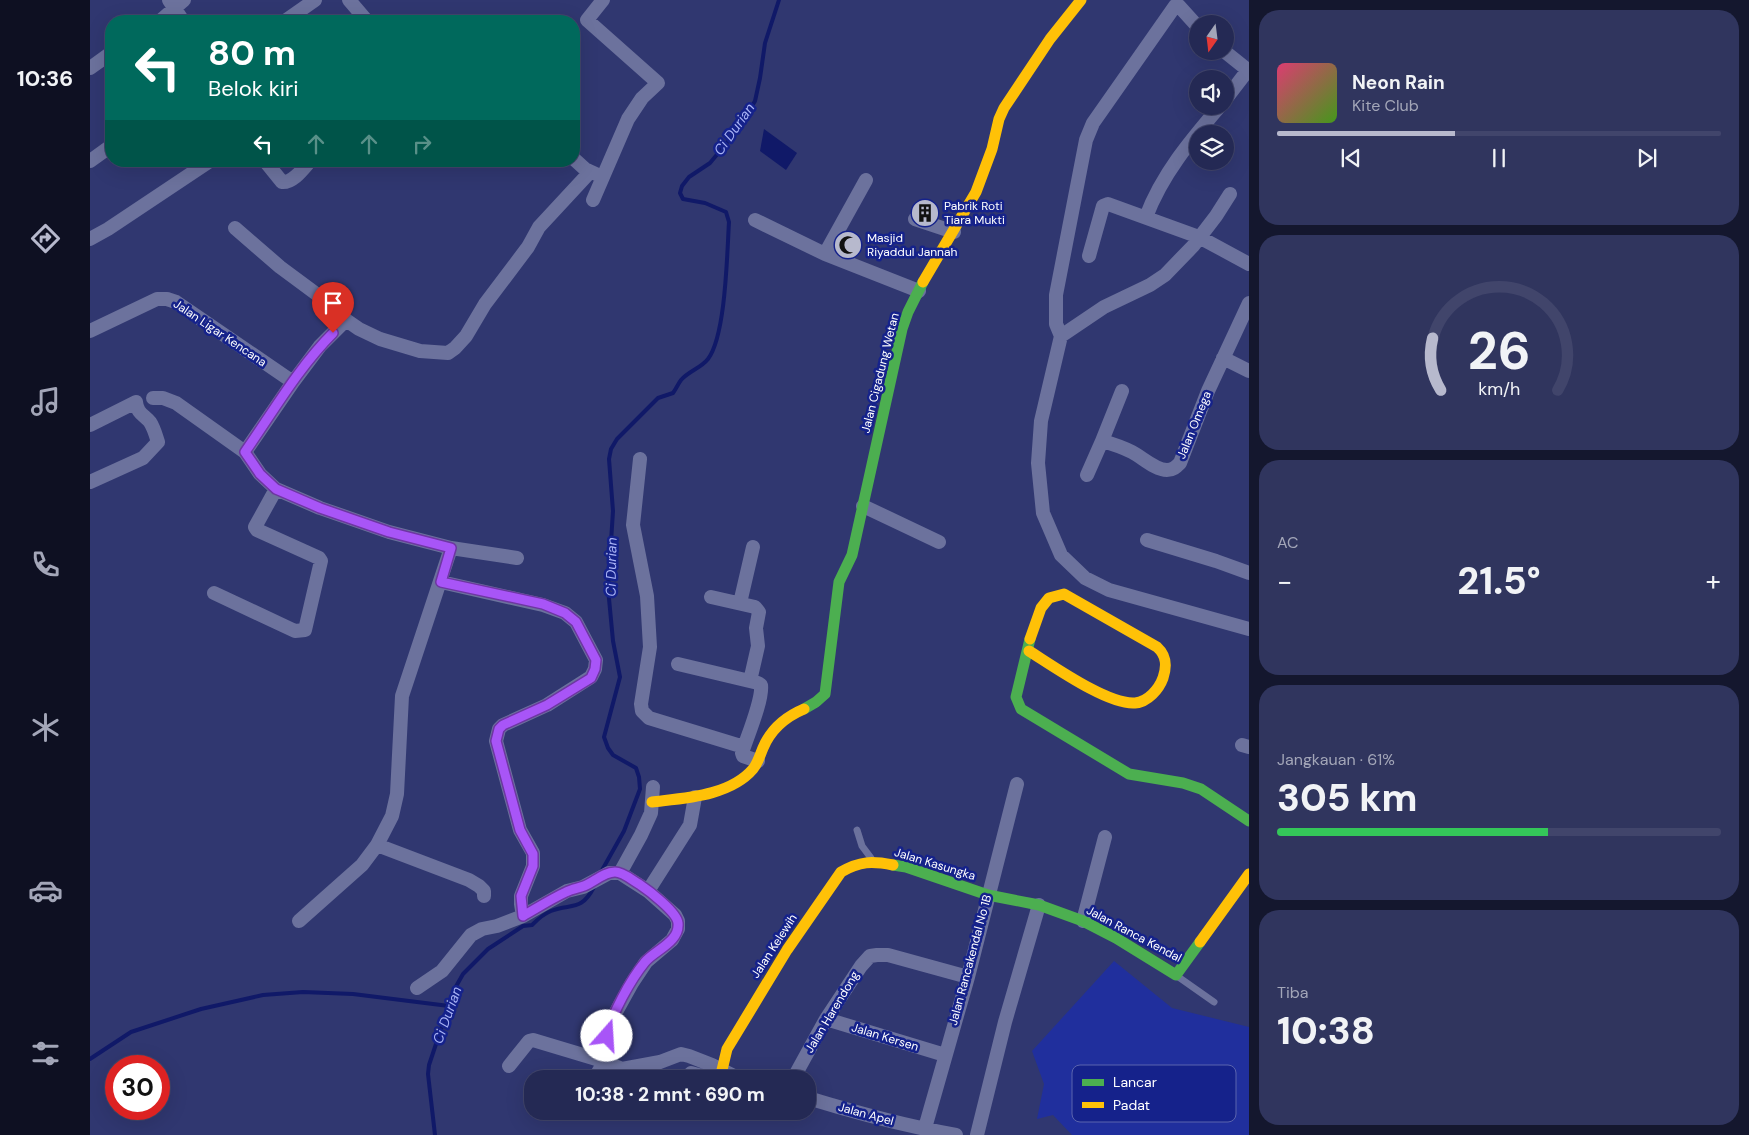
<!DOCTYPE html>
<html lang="id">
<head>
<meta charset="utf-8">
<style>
	:root { --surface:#242954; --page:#30355e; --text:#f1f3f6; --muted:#a3a6b8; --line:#41456b; --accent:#b7b9cd }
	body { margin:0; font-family:"DM Sans",sans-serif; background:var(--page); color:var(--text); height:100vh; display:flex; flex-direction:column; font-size:19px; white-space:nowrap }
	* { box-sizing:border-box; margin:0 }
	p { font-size:16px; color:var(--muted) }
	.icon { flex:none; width:28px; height:28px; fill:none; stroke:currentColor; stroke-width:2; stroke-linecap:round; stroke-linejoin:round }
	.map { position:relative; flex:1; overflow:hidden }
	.drawer { display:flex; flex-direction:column; gap:10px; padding:10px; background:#14172e; width:500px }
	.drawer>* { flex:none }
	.top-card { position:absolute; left:15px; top:15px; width:475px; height:152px; border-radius:20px; box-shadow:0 5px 20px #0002,0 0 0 1px var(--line); background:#00695c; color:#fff; overflow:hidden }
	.needle { width:32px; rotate:194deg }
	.fabs { position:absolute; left:1099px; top:15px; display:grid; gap:10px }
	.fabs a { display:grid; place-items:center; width:45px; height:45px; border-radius:50%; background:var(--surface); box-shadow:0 5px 20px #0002,0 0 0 1px var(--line); font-size:25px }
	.speed { position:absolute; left:15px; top:1055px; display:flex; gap:10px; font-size:25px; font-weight:700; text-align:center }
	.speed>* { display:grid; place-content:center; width:65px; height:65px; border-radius:50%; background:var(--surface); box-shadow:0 5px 20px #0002,0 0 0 1px var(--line); line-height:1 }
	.speed .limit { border:8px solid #d22; background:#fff; color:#111 }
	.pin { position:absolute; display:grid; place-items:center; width:42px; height:42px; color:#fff; margin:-51px -21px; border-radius:50% 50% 50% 0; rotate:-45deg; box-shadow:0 0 5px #0007 }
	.pin .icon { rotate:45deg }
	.me { position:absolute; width:55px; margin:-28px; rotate:19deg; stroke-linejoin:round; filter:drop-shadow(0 0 4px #0008) }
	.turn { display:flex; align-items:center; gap:18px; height:105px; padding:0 20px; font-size:22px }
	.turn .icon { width:65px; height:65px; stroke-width:2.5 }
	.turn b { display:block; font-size:35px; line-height:42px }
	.lanes { display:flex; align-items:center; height:48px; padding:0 20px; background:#0003; justify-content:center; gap:25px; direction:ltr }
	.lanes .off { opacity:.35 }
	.big { font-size:38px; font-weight:800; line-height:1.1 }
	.drawer .tile { flex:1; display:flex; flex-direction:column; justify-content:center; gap:8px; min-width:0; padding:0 18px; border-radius:20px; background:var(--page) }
	.drawer .dial { align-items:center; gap:0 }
	.dial svg { height:130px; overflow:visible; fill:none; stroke:var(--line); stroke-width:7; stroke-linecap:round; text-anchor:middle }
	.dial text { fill:var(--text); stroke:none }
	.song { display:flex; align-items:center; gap:15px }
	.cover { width:60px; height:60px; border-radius:8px; background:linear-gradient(135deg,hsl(340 70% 55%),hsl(100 70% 35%)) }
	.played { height:5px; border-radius:2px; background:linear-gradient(90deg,var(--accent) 40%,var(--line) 40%) }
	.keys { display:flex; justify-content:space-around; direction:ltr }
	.heat { display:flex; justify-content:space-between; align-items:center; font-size:28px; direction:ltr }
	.charge { height:8px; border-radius:4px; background:linear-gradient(90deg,#34c759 61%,var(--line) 0) }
	.trip { position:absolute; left:434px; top:1070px; width:292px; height:50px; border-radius:20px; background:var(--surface); box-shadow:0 5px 20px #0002,0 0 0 1px var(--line); font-weight:800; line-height:50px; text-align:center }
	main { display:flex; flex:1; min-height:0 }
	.tabs { display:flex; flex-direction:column; width:90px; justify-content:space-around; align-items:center; background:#0e1022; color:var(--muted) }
	.tabs .icon { width:35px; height:35px }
	.tabs .on { color:var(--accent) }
	.tabs b { font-size:22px; color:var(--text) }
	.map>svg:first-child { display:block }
</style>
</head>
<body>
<main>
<nav class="tabs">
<b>10:36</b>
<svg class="icon on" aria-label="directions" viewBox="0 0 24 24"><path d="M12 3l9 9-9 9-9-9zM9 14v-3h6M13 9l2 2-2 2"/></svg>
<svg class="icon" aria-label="music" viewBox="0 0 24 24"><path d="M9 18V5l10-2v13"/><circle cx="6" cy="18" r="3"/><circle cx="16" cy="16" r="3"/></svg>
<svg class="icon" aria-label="phone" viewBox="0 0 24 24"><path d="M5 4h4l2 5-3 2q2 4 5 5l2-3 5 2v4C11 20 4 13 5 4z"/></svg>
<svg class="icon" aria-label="climate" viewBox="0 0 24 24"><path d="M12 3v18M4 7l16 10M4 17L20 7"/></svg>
<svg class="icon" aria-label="car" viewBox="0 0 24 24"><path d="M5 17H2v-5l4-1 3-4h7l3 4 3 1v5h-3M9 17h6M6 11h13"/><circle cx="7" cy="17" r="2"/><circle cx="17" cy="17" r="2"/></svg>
<svg class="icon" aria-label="filters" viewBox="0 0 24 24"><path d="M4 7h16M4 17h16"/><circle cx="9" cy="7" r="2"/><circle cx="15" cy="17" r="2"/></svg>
</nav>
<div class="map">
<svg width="1159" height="1135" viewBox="0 0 1159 1135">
	<rect width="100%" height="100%" fill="#303770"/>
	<path fill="#202f9d" d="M1024,961L1082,1008L1159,1027V1135H982L963,1115L947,1119L954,1084L942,1051Z"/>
	<path fill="#101968" d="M674,129L707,153L696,170L670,151Z"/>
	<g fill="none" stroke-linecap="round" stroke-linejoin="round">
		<path stroke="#101968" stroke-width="4" d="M511,872L534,831L550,789L549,777L546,768L523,755L518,748L514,737L530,677L523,641L518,588L523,511L519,459L521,449L527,439L568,398L583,393C586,389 588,384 591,380C599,371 611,368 618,359C636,335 637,253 639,222L636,212L615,203L593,199L590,193L592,186L599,177L620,163L639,140L655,118L665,101L670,78L675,43L689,0
			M0,1059L41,1032L111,1009L173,995L213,992L263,994L359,1006
			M345,1135L338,1074L339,1065L364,990L373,974L398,949L433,926L442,925C447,920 453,914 461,911C481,903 491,912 504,887"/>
		<path stroke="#6c729d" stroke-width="7" d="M767,830L772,846L781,858
			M1087,976L1124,1002"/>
		<path stroke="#6c729d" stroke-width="14" d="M79,0L93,21
			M259,0L277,21
			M1085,6L1003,123L996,140L966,295V324L971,336L1014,307L1060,285L1075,275L1103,246L1126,216L1140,194
			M1089,6L1108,27
			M70,21L94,0
			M195,21L225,0
			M1134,51L1159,71
			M0,68L21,53
			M1135,100L1158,70
			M484,159L495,169L508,175
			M0,161L21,146
			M175,161L192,182C203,183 213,169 220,161
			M503,200L538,119L552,98L568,83L497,20L513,0
			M1056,217C1072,174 1101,140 1130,106
			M825,219L864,232
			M665,220L735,254L829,291
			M145,228L190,267L244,307L256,320L230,346L203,382L155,452
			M0,239L18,229L120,161
			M735,254L776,180
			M999,256L1013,206L1018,204L1109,237L1159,264
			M256,320L269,329L290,339L330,351L358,353L365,348L376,336L395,304L438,247L449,227L500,172
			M0,331L67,299H77L86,302L203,382
			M971,336L951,421L948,463L953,513L971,555L995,578L1019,590L1159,629
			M1133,358L1159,371
			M63,398H73L86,403L155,452L170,474L186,489L230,508L299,532L361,548L427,558
			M0,425L46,402C47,413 54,415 60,422C64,428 66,436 68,442L53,458L0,482
			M1012,441L1032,391
			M550,459L543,525L557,596L560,647L551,704L552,711L559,718L654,747
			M997,475L1012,441C1023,444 1032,447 1042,452C1052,457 1065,470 1077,470C1083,470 1086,467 1090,463L1118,391L1159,303
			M773,506L849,542
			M1057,540L1126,561L1159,573
			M351,582L453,605L475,613L486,622L506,660L505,669L501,677L457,705L413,725L409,729L406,741L430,830L443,853V866L431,896V904L433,916
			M124,593L205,631L215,630L231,561L229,558L167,530L165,527L186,489
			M621,597L665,607L669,612L666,628L668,646L660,681
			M650,603L663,547
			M588,664L668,683L671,685C673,700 657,737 652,753L653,756L668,761
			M1152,745L1159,747
			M287,845L379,880L389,886L394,891V896
			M530,873L551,835L561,813L563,787
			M558,891L600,825L605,797
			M209,921L272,865L287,845L302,816L307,794L312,696L361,548
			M993,921L1015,837
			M327,988L352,971L381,935L392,929L407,926L433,916L477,891L493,887L519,873H530L558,891L585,915L588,921V929L582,940L556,962L542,983L521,1021L513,1061L510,1069L504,1079
			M736,1019L855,1055
			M419,1066L439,1041L443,1040L513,1061L532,1069L570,1062L591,1054L599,1056L622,1065L650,1079
			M601,1073L623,1079
			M703,1079L736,1019L771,966L780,956L787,955H798L878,977
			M718,1098C767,1113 816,1126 866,1135
			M483,1112V1111
			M833,1135L878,977L927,784
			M887,1135L915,1022L949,905"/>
		<path stroke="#4caf50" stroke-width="11" d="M940,639L926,697L931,709L1039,774L1093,783L1111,789L1159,821
			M714,709L726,702L735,694L749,582L762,555L812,329L818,312L833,282
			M803,865L816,867L898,895L949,905L993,921L1026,938L1086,975L1110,942"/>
		<path stroke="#ffc107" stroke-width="11" d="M833,282L886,192L902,149L909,119L914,108L960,39L991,0
			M939,651C963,666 1018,705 1045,703C1058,702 1069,689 1073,678C1077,666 1077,656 1067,647L974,594L959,598L951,608L940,639
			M562,802C595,798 640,796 663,769C668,763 670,755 673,748C681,729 695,717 714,709
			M1110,942L1159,874
			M632,1070L637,1049L697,950L751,872C770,861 782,861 803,865"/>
	</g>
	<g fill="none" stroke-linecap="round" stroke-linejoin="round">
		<defs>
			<path id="route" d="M243,333C208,368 183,412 155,452L170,474L186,489L230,508L299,532L361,548L351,582L453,604L475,613L486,622L506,660L505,669L501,678L457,705L413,725L409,729L406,741L430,830L443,854V866L431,896L433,916C447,908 461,899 476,892C482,889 489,888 494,886C504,882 514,872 525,872C533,872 542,880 549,884C558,890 587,912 588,923C590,942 565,950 555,962C541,979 521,1015 517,1036"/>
		</defs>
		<use href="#route" stroke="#6d37a1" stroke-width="12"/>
		<use href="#route" stroke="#a855f7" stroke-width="9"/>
	</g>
	<defs>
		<symbol id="building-disc" viewBox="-11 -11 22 22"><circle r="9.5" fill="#b7b9cd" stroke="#15228b"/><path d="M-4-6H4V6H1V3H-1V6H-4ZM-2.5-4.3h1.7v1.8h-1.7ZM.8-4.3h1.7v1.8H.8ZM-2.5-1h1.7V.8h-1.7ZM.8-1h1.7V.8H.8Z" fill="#111"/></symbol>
		<symbol id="mosque-disc" viewBox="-11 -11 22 22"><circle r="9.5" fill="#b7b9cd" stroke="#15228b"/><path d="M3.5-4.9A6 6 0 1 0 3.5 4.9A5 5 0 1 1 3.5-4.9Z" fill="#111"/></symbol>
	</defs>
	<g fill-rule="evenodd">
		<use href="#building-disc" x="819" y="197" width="32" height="32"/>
		<use href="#mosque-disc" x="742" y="229" width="32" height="32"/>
	</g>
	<g text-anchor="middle" stroke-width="5" stroke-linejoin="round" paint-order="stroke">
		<g font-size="12" fill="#fff" stroke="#15228b" text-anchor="start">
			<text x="854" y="210">Pabrik Roti<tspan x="854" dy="14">Tiara Mukti</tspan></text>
			<text x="777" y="242">Masjid<tspan x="777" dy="14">Riyaddul Jannah</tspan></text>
		</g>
		<g font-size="12" fill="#fff" stroke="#15228b">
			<text transform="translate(130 333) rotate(34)" y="4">Jalan Ligar Kencana</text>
			<text transform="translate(790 373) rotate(-76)" y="4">Jalan Cigadung Wetan</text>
			<text transform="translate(1104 425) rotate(-68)" y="4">Jalan Omega</text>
			<text transform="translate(845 864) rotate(17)" y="4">Jalan Kasungka</text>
			<text transform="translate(1044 934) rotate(28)" y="4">Jalan Ranca Kendal</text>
			<text transform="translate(684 946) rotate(-57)" y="4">Jalan Kelewih</text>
			<text transform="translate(880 960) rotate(-75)" y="4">Jalan Rancakendal No 1B</text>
			<text transform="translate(742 1012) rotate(-59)" y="4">Jalan Harendong</text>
			<text transform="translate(795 1037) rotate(17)" y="4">Jalan Kersen</text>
			<text transform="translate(776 1114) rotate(15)" y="4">Jalan Apel</text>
		</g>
		<g font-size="14" font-style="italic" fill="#a9b3f6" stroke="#15228b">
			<text transform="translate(644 129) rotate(-55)" y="5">Ci Durian</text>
			<text transform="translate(521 567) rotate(-89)" y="5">Ci Durian</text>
			<text transform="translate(357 1015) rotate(-70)" y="5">Ci Durian</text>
		</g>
	</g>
	<rect x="982" y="1065" width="164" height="57" rx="8" fill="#15228b" stroke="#5b64ae" stroke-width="1"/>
	<rect x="992" y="1079" width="22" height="7" fill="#4caf50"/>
	<rect x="992" y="1102" width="22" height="6" fill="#ffc107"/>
	<g font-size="14" fill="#fff">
		<text x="1023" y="1087">Lancar</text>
		<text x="1023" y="1110">Padat</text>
	</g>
</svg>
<div class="fabs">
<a><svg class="needle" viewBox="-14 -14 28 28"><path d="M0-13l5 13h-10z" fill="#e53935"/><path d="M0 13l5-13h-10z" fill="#a3a6b8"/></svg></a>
<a><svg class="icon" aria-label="sound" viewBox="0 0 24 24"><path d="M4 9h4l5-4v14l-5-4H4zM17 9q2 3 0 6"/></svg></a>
<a><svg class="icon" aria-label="layers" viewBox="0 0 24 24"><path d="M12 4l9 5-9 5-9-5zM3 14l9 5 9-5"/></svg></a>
</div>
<div class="speed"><div class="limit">30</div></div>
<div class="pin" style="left:243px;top:333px;background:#d93025"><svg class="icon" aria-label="arrive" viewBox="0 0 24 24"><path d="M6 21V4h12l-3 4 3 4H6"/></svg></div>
<svg class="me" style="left:517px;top:1036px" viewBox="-20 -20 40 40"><circle r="19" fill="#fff"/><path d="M0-13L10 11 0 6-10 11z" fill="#a855f7"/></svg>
<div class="trip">10:38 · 2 mnt · 690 m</div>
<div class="top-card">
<div class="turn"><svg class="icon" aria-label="left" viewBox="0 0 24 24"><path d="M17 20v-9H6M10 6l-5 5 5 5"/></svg><div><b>80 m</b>Belok kiri</div></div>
<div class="lanes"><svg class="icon" aria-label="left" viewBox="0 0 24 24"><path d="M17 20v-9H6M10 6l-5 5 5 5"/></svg><svg class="icon off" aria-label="ahead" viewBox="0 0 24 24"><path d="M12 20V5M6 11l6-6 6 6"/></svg><svg class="icon off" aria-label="ahead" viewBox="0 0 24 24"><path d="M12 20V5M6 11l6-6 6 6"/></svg><svg class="icon off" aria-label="right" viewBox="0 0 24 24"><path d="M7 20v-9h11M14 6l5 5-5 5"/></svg></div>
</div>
</div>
<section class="drawer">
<div class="tile">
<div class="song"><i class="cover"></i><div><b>Neon Rain</b><p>Kite Club</p></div></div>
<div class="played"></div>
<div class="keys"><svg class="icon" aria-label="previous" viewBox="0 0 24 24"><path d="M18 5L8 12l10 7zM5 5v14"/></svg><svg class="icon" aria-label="pause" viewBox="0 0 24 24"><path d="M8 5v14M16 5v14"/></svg><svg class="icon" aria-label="next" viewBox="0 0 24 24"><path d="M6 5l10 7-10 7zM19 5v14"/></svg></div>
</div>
<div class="tile dial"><svg viewBox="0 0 100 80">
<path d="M14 69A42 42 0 1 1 86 69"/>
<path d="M14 69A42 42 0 0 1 9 37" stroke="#b7b9cd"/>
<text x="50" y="56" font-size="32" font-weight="700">26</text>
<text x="50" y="72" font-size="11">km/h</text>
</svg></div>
<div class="tile"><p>AC</p>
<div class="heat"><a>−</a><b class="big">21.5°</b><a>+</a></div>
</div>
<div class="tile"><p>Jangkauan · 61%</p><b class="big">305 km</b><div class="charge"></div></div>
<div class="tile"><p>Tiba</p><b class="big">10:38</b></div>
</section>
</main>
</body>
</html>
